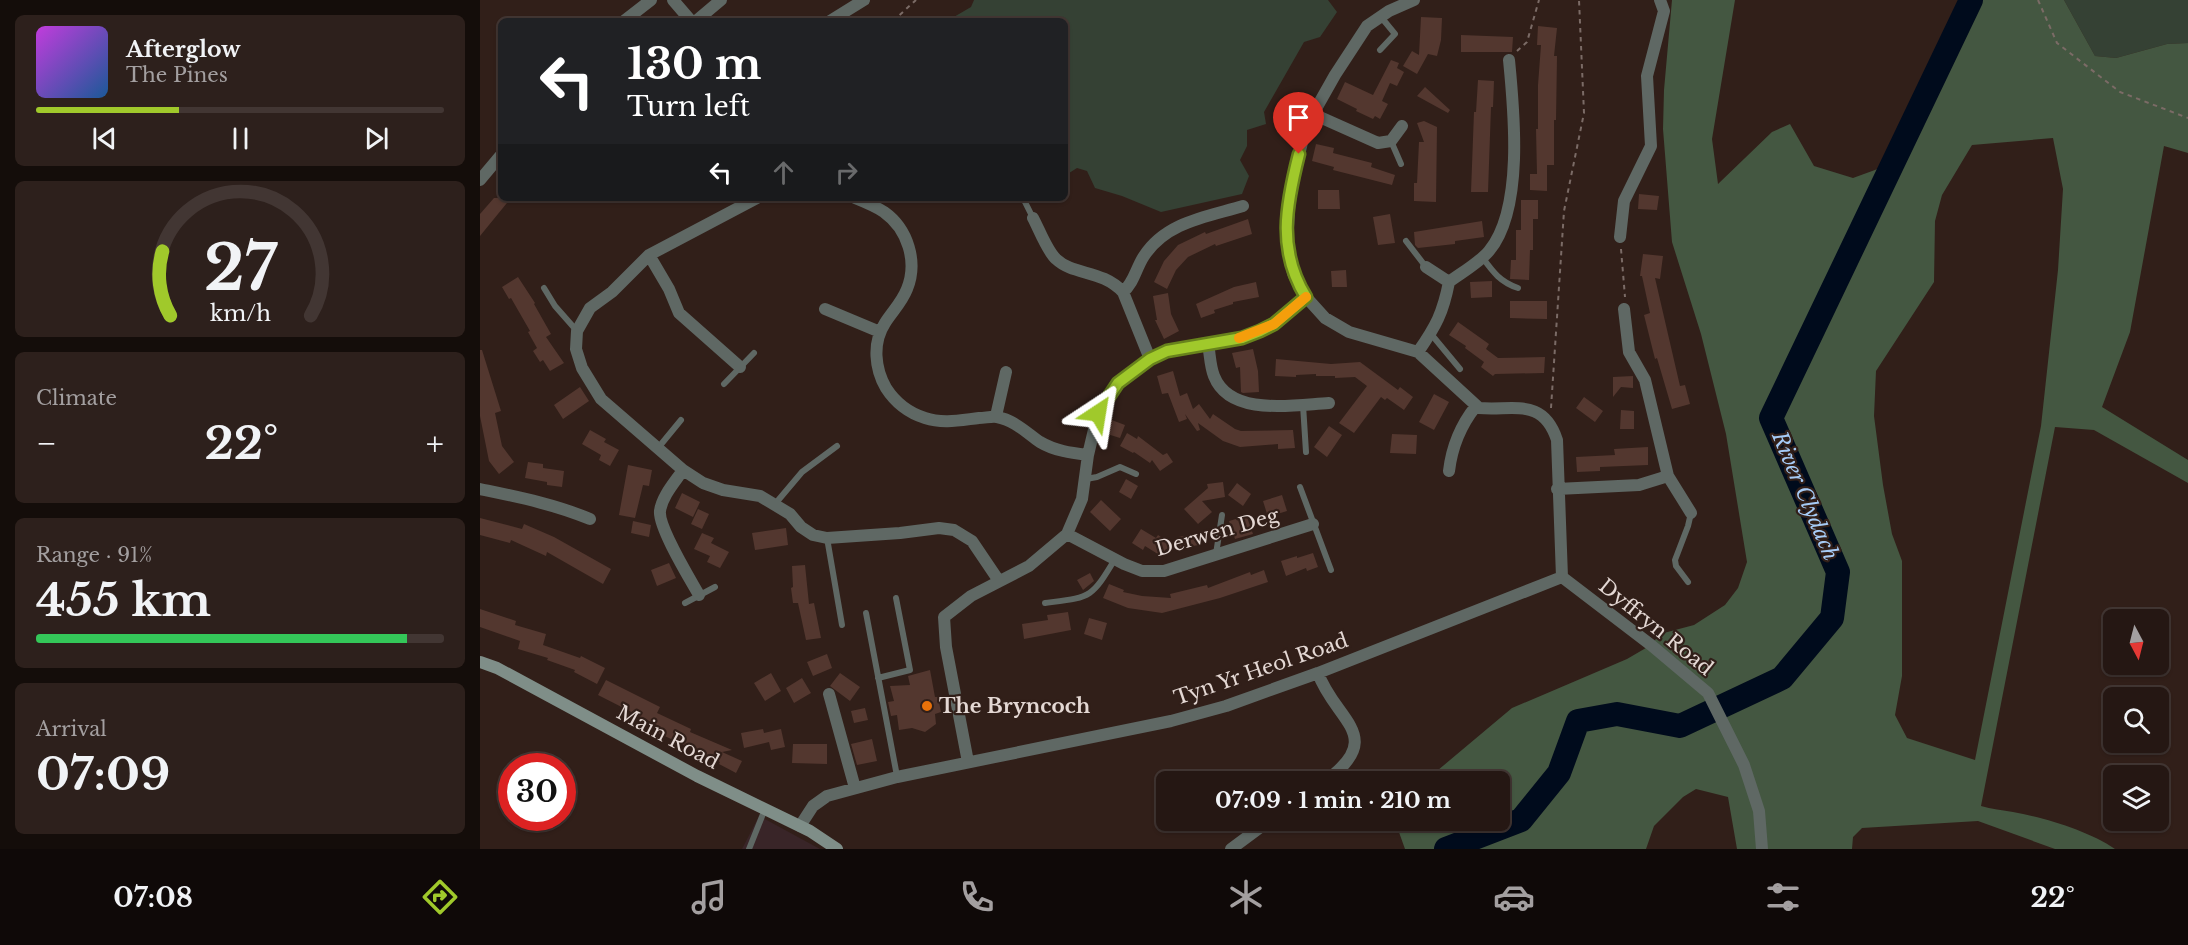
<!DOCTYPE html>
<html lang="en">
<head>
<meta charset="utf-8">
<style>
	:root { --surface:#251713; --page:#2d201c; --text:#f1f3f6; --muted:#a39fa0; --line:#423633; --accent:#a0c92b }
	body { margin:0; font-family:"Libre Baskerville",serif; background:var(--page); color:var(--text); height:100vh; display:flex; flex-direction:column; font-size:22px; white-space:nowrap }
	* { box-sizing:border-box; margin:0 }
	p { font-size:20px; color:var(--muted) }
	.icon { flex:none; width:33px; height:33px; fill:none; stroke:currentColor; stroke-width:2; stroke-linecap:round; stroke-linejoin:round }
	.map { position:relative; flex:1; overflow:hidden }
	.details { display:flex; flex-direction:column; gap:15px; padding:15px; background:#140d0a; width:480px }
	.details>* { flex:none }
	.banner { position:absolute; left:18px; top:18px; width:570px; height:183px; border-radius:9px; box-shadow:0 2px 4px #0004,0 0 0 2px var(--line); background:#202124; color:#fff; overflow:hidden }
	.needle { width:39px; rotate:173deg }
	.tools { position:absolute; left:1623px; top:609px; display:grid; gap:12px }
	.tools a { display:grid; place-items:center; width:66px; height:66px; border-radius:9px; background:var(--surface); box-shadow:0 2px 4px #0004,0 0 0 2px var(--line); font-size:30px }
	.speed { position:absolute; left:18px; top:753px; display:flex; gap:12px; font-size:30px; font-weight:700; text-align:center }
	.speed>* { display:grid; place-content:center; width:78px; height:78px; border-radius:50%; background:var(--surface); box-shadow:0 2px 4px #0004,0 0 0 2px var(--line); line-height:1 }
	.speed .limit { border:9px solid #d22; background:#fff; color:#111 }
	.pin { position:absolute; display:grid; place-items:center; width:51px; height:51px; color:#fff; margin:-62px -26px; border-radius:50% 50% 50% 0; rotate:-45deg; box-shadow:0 0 6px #0007 }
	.pin .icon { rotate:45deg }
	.me { position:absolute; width:66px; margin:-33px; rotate:33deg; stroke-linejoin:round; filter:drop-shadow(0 0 4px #0008) }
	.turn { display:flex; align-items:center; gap:21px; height:126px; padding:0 30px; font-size:27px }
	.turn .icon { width:78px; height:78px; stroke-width:2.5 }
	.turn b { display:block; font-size:42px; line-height:51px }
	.lanes { display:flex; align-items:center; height:57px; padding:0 30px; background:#0003; justify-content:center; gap:30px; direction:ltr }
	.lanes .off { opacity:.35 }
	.big { font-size:45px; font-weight:700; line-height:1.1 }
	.details .card { flex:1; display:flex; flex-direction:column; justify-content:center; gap:9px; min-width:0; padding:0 21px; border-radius:9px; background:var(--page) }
	.details .dial { align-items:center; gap:0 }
	.dial svg { height:156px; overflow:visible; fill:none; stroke:var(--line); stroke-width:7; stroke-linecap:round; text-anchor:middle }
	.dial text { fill:var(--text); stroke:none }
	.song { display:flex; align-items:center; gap:18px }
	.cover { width:72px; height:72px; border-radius:9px; background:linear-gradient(135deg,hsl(290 70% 55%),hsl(210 70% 35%)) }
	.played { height:6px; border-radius:3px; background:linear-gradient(90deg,var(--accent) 35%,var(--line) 35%) }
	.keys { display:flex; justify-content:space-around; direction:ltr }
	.heat { display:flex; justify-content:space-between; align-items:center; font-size:33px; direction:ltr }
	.charge { height:9px; border-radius:4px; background:linear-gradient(90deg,#34c759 91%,var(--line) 0) }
	.trip { position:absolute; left:676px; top:771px; width:354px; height:60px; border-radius:9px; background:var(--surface); box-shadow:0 2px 4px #0004,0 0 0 2px var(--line); font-weight:700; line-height:60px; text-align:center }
	.tabs { display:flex; height:96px; justify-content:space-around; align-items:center; background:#0f0908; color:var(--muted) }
	.tabs .icon { width:42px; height:42px }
	.tabs .selected { color:var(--accent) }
	.tabs b { font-size:27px; color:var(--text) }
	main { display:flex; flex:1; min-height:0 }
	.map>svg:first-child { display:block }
</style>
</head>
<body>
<main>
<section class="details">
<div class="card">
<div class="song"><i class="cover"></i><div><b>Afterglow</b><p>The Pines</p></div></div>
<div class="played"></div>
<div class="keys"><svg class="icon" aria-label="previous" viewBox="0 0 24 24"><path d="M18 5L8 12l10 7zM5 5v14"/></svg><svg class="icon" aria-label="pause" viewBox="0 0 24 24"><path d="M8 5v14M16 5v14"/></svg><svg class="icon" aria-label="next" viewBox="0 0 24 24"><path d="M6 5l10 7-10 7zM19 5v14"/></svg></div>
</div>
<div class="card dial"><svg viewBox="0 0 100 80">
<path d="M14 69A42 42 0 1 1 86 69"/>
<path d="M14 69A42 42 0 0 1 10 36" stroke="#a0c92b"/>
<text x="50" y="56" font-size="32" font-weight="700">27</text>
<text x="50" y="72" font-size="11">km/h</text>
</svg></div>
<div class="card"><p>Climate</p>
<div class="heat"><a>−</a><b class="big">22°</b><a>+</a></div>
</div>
<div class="card"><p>Range · 91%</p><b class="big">455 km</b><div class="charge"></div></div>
<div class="card"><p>Arrival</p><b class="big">07:09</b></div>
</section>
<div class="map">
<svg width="1708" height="849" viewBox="0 0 1708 849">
	<rect width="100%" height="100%" fill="#311f19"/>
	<path fill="#392528" d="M279,816L340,849H262Z"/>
	<path fill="#354134" d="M494,0H848L857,12L840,37L824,42L784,112L786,124L767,130V146L760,160L769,176L762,194L681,212L642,196L615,188L607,171L597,168L586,175L585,173V21H467L491,7Z
		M1584,0H1708V43L1687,44L1636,58L1615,56Z"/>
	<path fill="#445741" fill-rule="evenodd" d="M1192,0H1255L1232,139L1238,184L1292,132L1310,124L1334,166L1373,178L1425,159L1499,0H1584L1615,56L1636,58L1687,44L1708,43V153L1684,146L1650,332L1622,407L1708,460V483L1614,430L1575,427L1501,806C1511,809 1523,810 1533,812C1565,818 1609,831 1635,849H1575L1498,821L1382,828L1373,837L1372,849H1257L1248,797L1216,789L1203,797L1174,826L1166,849H925L915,821L1020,820V782L945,781L1032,708L1147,659L1171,645L1180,634L1214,625L1245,605L1258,588L1267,562L1246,434L1221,334L1192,242L1183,129L1184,90ZM1573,138L1583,189L1578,270L1561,426L1495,760L1427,738L1415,715L1422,676V561L1412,534L1403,485L1394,416L1396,371L1454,282L1455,221L1462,195L1492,145Z"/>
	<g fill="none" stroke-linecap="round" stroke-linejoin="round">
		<path stroke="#000b1c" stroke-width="24" d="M966,849L1041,820L1079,773L1098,721L1137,714L1200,726L1302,678L1352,618L1358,572L1291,418L1491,0"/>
	</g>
	<path fill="#53372f" d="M941,17L962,18L961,40L957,56L948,54L937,74L923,66L932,51L939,55Z
		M1058,26L1077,28L1074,56H1077L1076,120H1074V165H1067V191L1050,190V174H1057L1056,129H1058V85L1061,45H1057Z
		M981,35L1033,37L1032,52H981Z
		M911,60L919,63L917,68L924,72L917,86L910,83L902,101L908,104L900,119L895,116L893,119L876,111L877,109L857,99L865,82L893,95Z
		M998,80L1014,81L1013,107H1011L1008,192H991L994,112H996Z
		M945,87L970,110L968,113L937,96Z
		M944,121L957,127L956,202L934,201V183H937L939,142H944L937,123Z
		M836,144L854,148L853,153L892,163L891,167L915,175L912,185L853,170L854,167L832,161Z
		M838,190H859L860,209H838Z
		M1159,194L1179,196L1177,210L1158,209Z
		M14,198H31L0,236V214Z
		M1041,200H1058V219H1053V250H1050L1049,280L1030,279L1031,260H1036V230H1041Z
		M910,214L915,243L898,245L893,217Z
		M768,219L772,234L736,246L735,244L708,257L696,270L687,289L674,282L684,261L698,245L725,232L726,234Z
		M1002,221L1004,237L975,241V244L938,248L935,245L934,232Z
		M1163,254L1183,256L1180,279L1175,278L1200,386L1205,385L1210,404L1192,409L1177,358L1175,359L1164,315L1170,313L1162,276H1160Z
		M866,270L867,287H852L851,271Z
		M38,277L55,303L54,304L71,334L66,337L84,363L70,371L63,360L60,362L53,351L57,348L48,332L50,331L31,298L29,299L22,287Z
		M1012,281V297L991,298L990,282Z
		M776,282L779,297L753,302V304L734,310L735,313L721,318L716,304L754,287Z
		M688,293L691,314L699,331L684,339L675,320H677L673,296Z
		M1030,301H1067V319L1030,318Z
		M978,322L1009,344L1006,349L1018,358L1065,357L1064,373L1015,374L1013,376L1001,367L1004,362L985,348L986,346L969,335Z
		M773,349L778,371L779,392L763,393L761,392L760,367L756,368L752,353Z
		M0,350H2L21,411L15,413L22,446L34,462L19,474L9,461L0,416Z
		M796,359L851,364L880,362L918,390L920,387L933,397L924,410L907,398L905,400L901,397L874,433L859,423L887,386L875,377L855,378V376H836V374L816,375V377L795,376Z
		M693,371L700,396L707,393L713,409L719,404L730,419L733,414L755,429L761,431L813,430L815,448L798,449V444L760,447L743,441L718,423L720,430L717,431L705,414L707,419L699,422L688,393L682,394L677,376Z
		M1153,376V388L1141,387L1133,397V377Z
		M100,387L109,401L83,419L74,405Z
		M954,394L969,402L954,430L939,422Z
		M1104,397L1123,411L1115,422L1096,408Z
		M1141,410L1154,411V429H1140Z
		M629,419L645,425L640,438L624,433Z
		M849,426L862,435L847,457L834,447Z
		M110,430L126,439L124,442L139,450L130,466L119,460L121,455L102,444Z
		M647,433L657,439L658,436L683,455L687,453L693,462L680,471L672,460L670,463L654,452L653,453L640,446Z
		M912,434L937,435L936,454L910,453Z
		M1168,447V465L1120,467V471L1097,472L1096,457L1135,455L1134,449Z
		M48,462L63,464V468L84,471L82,487L67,485V482L45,478Z
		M148,465L172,470L169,486L163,485L155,518L139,515Z
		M646,479L658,486L651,499L639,492Z
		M743,482L745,497L722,501L732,512L718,524L704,509L728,488L727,484Z
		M757,483L771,494L763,506L748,495Z
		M202,493L220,502L213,517L195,508Z
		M802,495L807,511L788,517L783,501Z
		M621,500L641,519L630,531L610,512Z
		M218,509L229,514L222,529L211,524Z
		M763,517H767L773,534L755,539L749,521Z
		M0,518L42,529L44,524L74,537L131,569L123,584L67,552L66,556L31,540L30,543L0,535Z
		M153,521L171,525L169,537L151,533Z
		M306,528L308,545L275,550L272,533Z
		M661,529L676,538L678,535L697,548L686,549L681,556L665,546L663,550L652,543Z
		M222,533L234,538L231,543L249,552L240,568L227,562L230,556L214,549Z
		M718,534L719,545L700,548L698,537Z
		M833,553L838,567L827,571L826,568L806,576L801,561L817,556V558Z
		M189,563L196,578L177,586L171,570Z
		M325,565L329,604L334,603L341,638L326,640L318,603H313L311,588L313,587L312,566Z
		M784,570L788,582L740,598L682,613L648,608L623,598L629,584L644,590L643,592L662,596L691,598L690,594L727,585L728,588L770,572L771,575Z
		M610,573L614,581L603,590L597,580Z
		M0,609L36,621L35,625L66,634L63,645L100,658L101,656L125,668L117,684L94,672L95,670L67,660L68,658L38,649L40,641L0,627Z
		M588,612L591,630L544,639L542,624L568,620L567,615Z
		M609,618L627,623L622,640L604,634Z
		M347,654L352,668L333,676L327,662Z
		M450,670L455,697H458L461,712L455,714L456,724L445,732L432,728L419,730L417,715L411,716L408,702L414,701L410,686L430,685L428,676Z
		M291,673L301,691L285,701L274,683Z
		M360,673L380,687L370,701L350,686Z
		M322,678L331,693L314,703L306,688Z
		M126,680L180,707L177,713L211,729L210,732L252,750L242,752L262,761L256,773L239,764L240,762L232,758L176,732L179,726L118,695Z
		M385,708L388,720L374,723L371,711Z
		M283,729L284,733L301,729L305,747L291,750L289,742L264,748L261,733Z
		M392,739L397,761L377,765L371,744Z
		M313,744H347V764L312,763Z"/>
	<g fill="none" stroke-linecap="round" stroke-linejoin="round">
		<path stroke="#7b6b66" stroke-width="2" stroke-dasharray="4.5 4.5" stroke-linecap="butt" d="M1558,0L1577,43L1640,92L1708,118
			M413,21L436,0
			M1037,51L1047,42L1059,0
			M1141,249L1145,297
			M1071,408L1084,211L1104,113L1099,0"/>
		<path stroke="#5f6864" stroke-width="6" d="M900,50L915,34L901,17
			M911,141L921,164
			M543,198L553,218
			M926,241L946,267
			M1002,257C1013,272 1020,282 1038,288
			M64,288L75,306L97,331
			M951,334L980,369
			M244,384L274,353
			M823,405L826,452
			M178,448L201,420
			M606,479L617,477L640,467L656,474
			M820,487L851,570
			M295,504L322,472L357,446
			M347,538L362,625
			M736,554L742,515
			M1208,582L1196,566L1195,560L1208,526L1211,513
			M205,603L235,587
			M565,603C611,597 611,599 635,559
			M386,613L417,776
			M398,678L430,670L416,598
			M269,849L285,809"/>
		<path stroke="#5f6864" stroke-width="12" d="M193,0L211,21
			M934,0L909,11L887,26L855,75L833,114L824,134L810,192L807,245L813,273L819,286L826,297L845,318L869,332L938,352L999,408C1033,411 1063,397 1077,440L1082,577
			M144,21L171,0
			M216,21L241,0
			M350,21L384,0
			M833,114L898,143L911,141L922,126
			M0,180L21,155
			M375,198C385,202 395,206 404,212C428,229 438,262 427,289C422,302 412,312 405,323C392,343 395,369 406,388C415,402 429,413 445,418C463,424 481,420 499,418C505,418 512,416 517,417C534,420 547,433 560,442C575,451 592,453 608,455
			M553,218C559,229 567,251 576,259C594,276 621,269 643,292L670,359
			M1140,237L1144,201L1171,146L1167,76L1184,11L1180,0
			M169,255L277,198
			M946,267L969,282
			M643,292C654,283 656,268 664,256C686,222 726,217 763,206
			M345,309L400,332
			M1144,309L1149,352L1165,380L1188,476L1211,513
			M728,344C730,354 730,366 734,376C750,417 813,405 849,403
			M938,352C956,326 963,313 969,282C981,273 999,263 1009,251C1044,209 1034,111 1029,60
			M260,367L199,313L189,289L169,255L132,292L110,308L97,331L96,349L102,368L121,399L203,470L223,483L243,490L280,496L310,514L321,527L333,535L347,538L420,533L459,528L474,530L492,541L519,581
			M516,416L526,372
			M203,470C195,482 182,496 180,511C178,527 210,579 219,595
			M969,471C972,446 980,426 996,406
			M0,489C38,497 74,504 110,519
			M1077,489L1159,485L1188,476
			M587,534L644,564L662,571H684L833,524
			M1082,577L1171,645L1228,693L1264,765L1279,811L1282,849
			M838,673C855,721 908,736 844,782
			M349,694L375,788
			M488,762L466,647L464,617L491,596L549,566L587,534L602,499L608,455L618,413L638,383L670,359L687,351L762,338L780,331L794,324L826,297
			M320,826L333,806L347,796L417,777L691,721L746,706L838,673L1082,577
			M751,849L790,820"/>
		<path stroke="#7f8e88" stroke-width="12" d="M0,662L17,668L217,776L330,831L357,849"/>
	</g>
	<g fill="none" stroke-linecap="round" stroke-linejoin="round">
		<defs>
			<path id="route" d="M618,413L638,383L670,359L687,351L762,338L780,331L794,324L826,297C797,250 806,205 819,154"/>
		</defs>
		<use href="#route" stroke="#68831c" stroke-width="15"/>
		<use href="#route" stroke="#a0c92b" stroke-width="10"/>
		<path stroke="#f59e0b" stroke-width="10" d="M759,338L794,324L826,297"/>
	</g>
	<circle fill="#e8710a" stroke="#311f19" stroke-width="2" cx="447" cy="706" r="6"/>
	<g text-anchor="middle" stroke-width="4.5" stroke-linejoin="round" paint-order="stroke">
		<g font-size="20" fill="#e4d8d4" stroke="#311f19">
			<text transform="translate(737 532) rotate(-16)" y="7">Derwen Deg</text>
			<text transform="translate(1176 627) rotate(39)" y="7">Dyffryn Road</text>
			<text transform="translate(781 669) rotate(-19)" y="7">Tyn Yr Heol Road</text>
			<text transform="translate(188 737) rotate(28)" y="7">Main Road</text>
		</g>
		<g font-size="20" font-weight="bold" fill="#e4d8d4" stroke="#311f19" text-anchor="start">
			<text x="459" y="713">The Bryncoch</text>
		</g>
		<g font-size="21" font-style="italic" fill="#a6cbf6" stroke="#311f19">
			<text transform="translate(1325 496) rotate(67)" y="7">River Clydach</text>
		</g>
	</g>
</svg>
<div class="tools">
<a><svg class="needle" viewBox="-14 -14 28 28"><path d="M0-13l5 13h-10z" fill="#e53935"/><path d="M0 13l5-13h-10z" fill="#a39fa0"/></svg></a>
<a><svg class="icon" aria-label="search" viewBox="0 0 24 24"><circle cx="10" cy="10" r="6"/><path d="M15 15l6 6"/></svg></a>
<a><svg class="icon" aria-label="layers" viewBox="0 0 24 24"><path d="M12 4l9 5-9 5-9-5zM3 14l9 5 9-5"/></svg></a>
</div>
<div class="speed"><div class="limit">30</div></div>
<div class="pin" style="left:819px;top:154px;background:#d93025"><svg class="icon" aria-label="arrive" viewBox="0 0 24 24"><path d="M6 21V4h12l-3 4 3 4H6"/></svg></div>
<svg class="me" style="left:618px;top:413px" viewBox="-20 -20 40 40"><path d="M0-17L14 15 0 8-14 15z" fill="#a0c92b" stroke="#fff" stroke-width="4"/></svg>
<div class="trip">07:09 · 1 min · 210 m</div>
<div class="banner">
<div class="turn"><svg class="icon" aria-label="left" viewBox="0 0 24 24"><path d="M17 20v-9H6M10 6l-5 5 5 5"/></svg><div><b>130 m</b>Turn left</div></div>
<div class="lanes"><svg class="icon" aria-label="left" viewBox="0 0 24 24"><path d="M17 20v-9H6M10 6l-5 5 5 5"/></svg><svg class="icon off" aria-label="ahead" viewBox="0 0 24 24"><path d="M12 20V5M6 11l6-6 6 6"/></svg><svg class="icon off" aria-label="right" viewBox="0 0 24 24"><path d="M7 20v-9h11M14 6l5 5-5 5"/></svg></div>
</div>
</div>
</main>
<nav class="tabs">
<b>07:08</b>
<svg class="icon selected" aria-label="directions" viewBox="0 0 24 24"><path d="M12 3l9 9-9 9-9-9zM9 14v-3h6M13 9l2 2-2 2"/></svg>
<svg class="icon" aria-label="music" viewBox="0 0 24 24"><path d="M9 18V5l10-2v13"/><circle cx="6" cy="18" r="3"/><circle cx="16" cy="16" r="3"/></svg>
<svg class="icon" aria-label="phone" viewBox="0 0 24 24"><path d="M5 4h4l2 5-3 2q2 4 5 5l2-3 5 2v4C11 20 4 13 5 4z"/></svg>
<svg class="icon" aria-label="climate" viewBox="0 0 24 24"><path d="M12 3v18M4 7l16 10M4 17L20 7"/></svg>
<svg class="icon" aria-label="car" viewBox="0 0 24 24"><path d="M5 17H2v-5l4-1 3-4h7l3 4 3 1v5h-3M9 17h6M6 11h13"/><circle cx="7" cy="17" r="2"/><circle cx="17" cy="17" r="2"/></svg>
<svg class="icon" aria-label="filters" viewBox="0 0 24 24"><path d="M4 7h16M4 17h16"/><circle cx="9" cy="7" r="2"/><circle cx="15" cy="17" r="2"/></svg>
<b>22°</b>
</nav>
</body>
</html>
